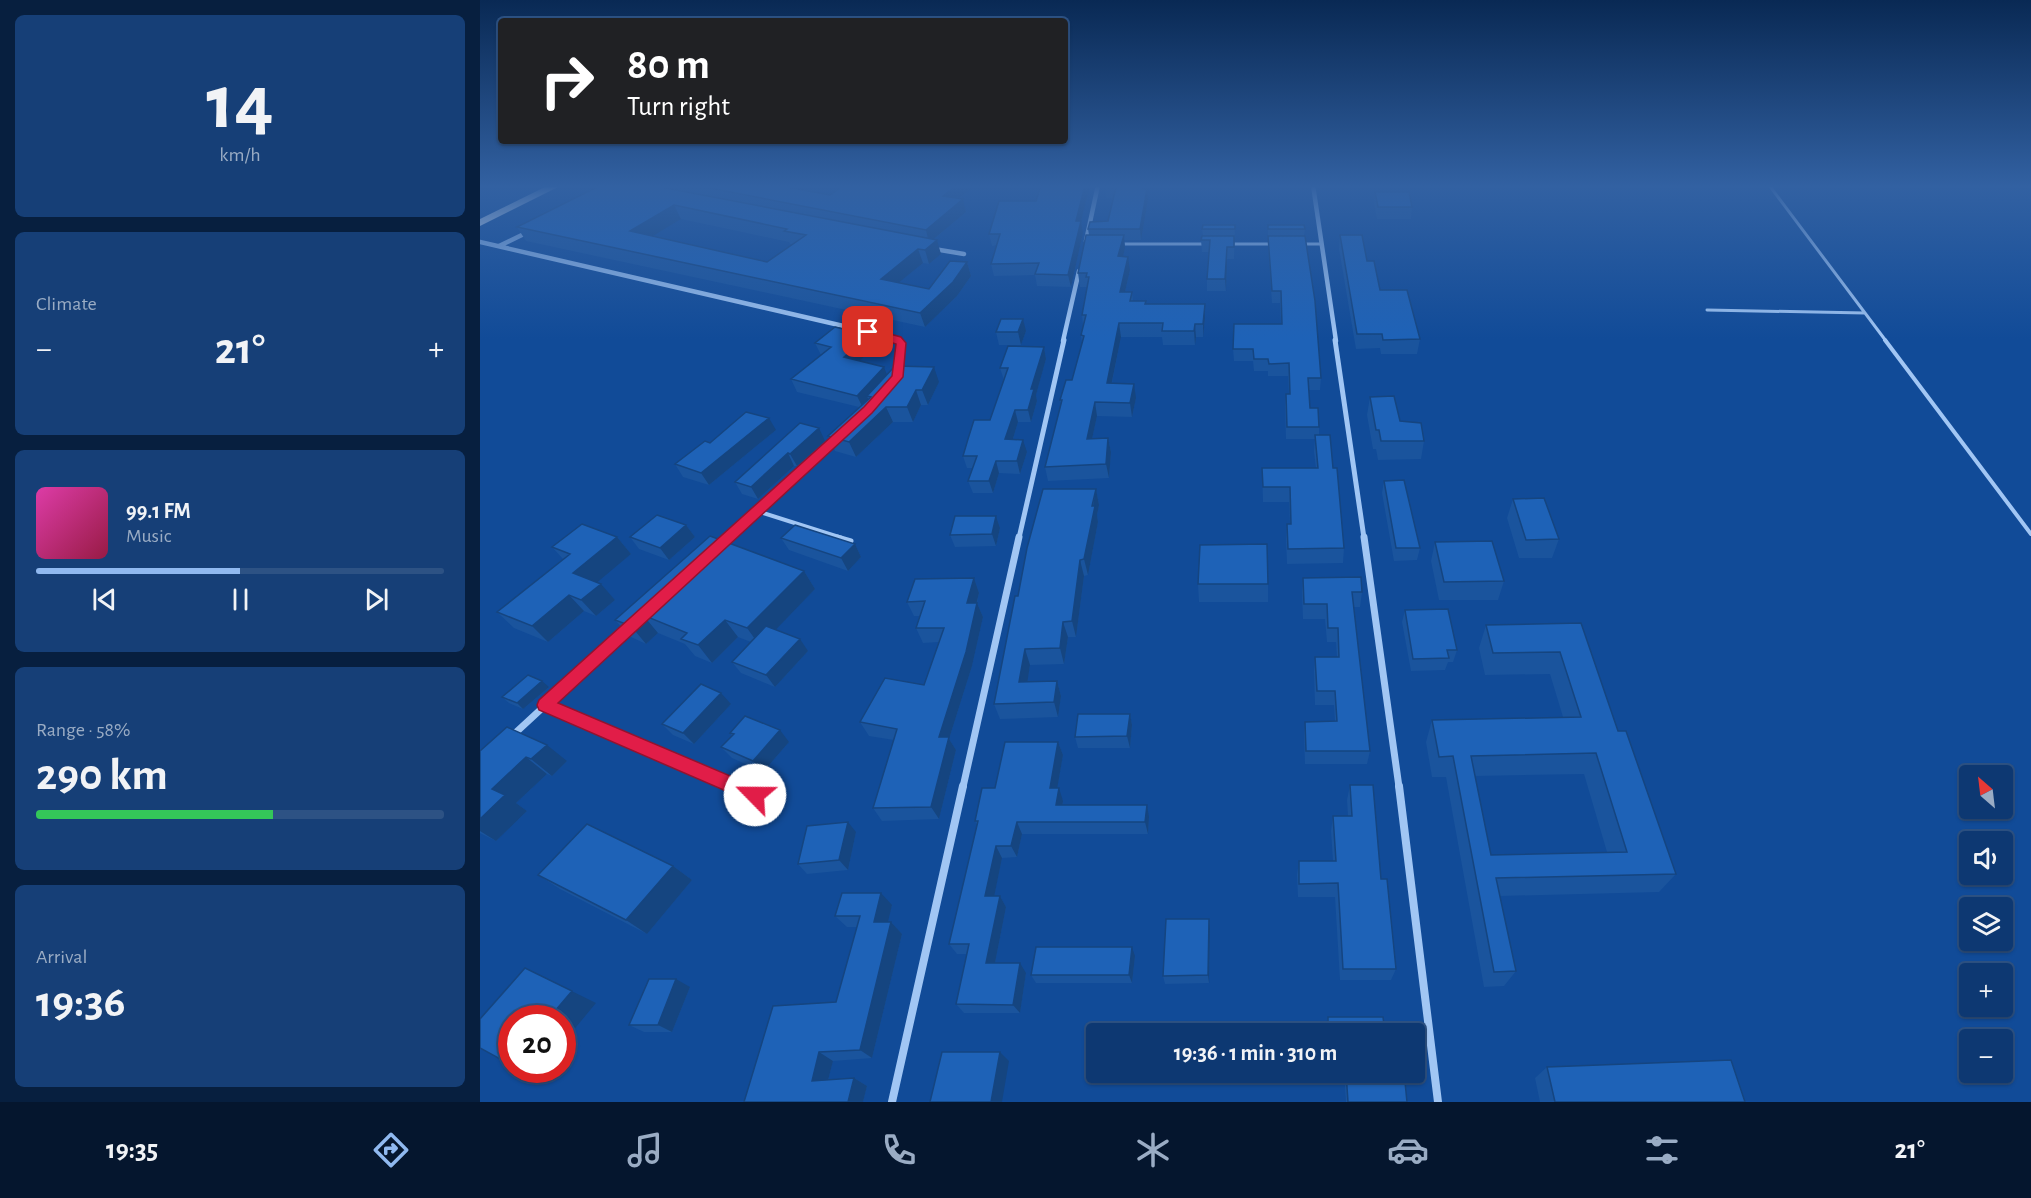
<!DOCTYPE html>
<html lang="en">
<head>
<meta charset="utf-8">
<style>
	:root { --surface:#0d3872; --page:#163f77; --text:#f1f3f6; --muted:#9aacc4; --line:#2d5284; --accent:#90b9f0 }
	body { margin:0; font-family:"Alegreya Sans",sans-serif; background:var(--page); color:var(--text); height:100vh; display:flex; flex-direction:column; font-size:22px; white-space:nowrap }
	* { box-sizing:border-box; margin:0 }
	p { font-size:20px; color:var(--muted) }
	.icon { flex:none; width:33px; height:33px; fill:none; stroke:currentColor; stroke-width:2; stroke-linecap:round; stroke-linejoin:round }
	.map { position:relative; flex:1; overflow:hidden }
	.details { display:flex; flex-direction:column; gap:15px; padding:15px; background:#071f3f; width:480px }
	.details>* { flex:none }
	.banner { position:absolute; left:18px; top:18px; width:570px; height:126px; border-radius:6px; box-shadow:0 2px 4px #0004,0 0 0 2px var(--line); background:#202124; color:#fff; overflow:hidden }
	.needle { width:39px; rotate:332deg }
	.controls { position:absolute; left:1479px; top:765px; display:grid; gap:12px }
	.controls a { display:grid; place-items:center; width:54px; height:54px; border-radius:6px; background:var(--surface); box-shadow:0 2px 4px #0004,0 0 0 2px var(--line); font-size:30px }
	.speed { position:absolute; left:18px; top:1005px; display:flex; gap:12px; font-size:30px; font-weight:700; text-align:center }
	.speed>* { display:grid; place-content:center; width:78px; height:78px; border-radius:50%; background:var(--surface); box-shadow:0 2px 4px #0004,0 0 0 2px var(--line); line-height:1 }
	.speed .limit { border:9px solid #d22; background:#fff; color:#111 }
	.pin { position:absolute; display:grid; place-items:center; width:51px; height:51px; color:#fff; margin:-26px; border-radius:12px; box-shadow:0 3px 9px #0006 }
	.me { position:absolute; width:66px; margin:-33px; rotate:293deg; stroke-linejoin:round; filter:drop-shadow(0 0 4px #0008) }
	.turn { display:flex; align-items:center; gap:21px; height:126px; padding:0 30px; font-size:27px }
	.turn .icon { width:78px; height:78px; stroke-width:2.5 }
	.turn b { display:block; font-size:42px; line-height:51px }
	.big { font-size:45px; font-weight:600; line-height:1.1 }
	.details .card { flex:1; display:flex; flex-direction:column; justify-content:center; gap:9px; min-width:0; padding:0 21px; border-radius:9px; background:var(--page) }
	.details .dial { align-items:center; gap:0 }
	.dial b { font-size:78px; line-height:1 }
	.song { display:flex; align-items:center; gap:18px }
	.cover { width:72px; height:72px; border-radius:9px; background:linear-gradient(135deg,hsl(320 70% 55%),hsl(340 70% 35%)) }
	.played { height:6px; border-radius:3px; background:linear-gradient(90deg,var(--accent) 50%,var(--line) 50%) }
	.keys { display:flex; justify-content:space-around; direction:ltr }
	.heat { display:flex; justify-content:space-between; align-items:center; font-size:33px; direction:ltr }
	.charge { height:9px; border-radius:4px; background:linear-gradient(90deg,#34c759 58%,var(--line) 0) }
	.trip { position:absolute; left:606px; top:1023px; width:339px; height:60px; border-radius:6px; background:var(--surface); box-shadow:0 2px 4px #0004,0 0 0 2px var(--line); font-weight:600; line-height:60px; text-align:center }
	.menu { display:flex; height:96px; justify-content:space-around; align-items:center; background:#05162e; color:var(--muted) }
	.menu .icon { width:42px; height:42px }
	.menu .current { color:var(--accent) }
	.menu b { font-size:27px; color:var(--text) }
	main { display:flex; flex:1; min-height:0 }
	.map>svg:first-child { display:block }
</style>
</head>
<body>
<main>
<section class="details">
<div class="card dial"><b>14</b><p>km/h</p></div>
<div class="card"><p>Climate</p>
<div class="heat"><a>−</a><b class="big">21°</b><a>+</a></div>
</div>
<div class="card">
<div class="song"><i class="cover"></i><div><b>99.1 FM</b><p>Music</p></div></div>
<div class="played"></div>
<div class="keys"><svg class="icon" aria-label="previous" viewBox="0 0 24 24"><path d="M18 5L8 12l10 7zM5 5v14"/></svg><svg class="icon" aria-label="pause" viewBox="0 0 24 24"><path d="M8 5v14M16 5v14"/></svg><svg class="icon" aria-label="next" viewBox="0 0 24 24"><path d="M6 5l10 7-10 7zM19 5v14"/></svg></div>
</div>
<div class="card"><p>Range · 58%</p><b class="big">290 km</b><div class="charge"></div></div>
<div class="card"><p>Arrival</p><b class="big">19:36</b></div>
</section>
<div class="map">
<svg width="1551" height="1102" viewBox="0 0 1551 1102">
	<rect width="100%" height="100%" fill="#114b98"/>
	<g fill="none" stroke-linecap="round" stroke-linejoin="round">
		<path stroke="#a1c6f4" stroke-width="3" d="M1289,185L1406,341
			M638,244H726
			M749,244H792
			M821,244H841
			M1227,310L1385,313"/>
		<path stroke="#a1c6f4" stroke-width="4" d="M1405,340L1551,534
			M277,511L362,538"/>
		<path stroke="#a1c6f4" stroke-width="5" d="M357,537L371,541
			M65,705L257,787"/>
		<path stroke="#a1c6f4" stroke-width="6" d="M253,786L275,795"/>
		<path stroke="#a1c6f4" stroke-width="4.5" d="M833,185L856,341
			M606,241L618,185
			M0,242L411,337L419,341
			M19,246L48,232
			M454,249L484,254
			M583,341L599,271"/>
		<path stroke="#a1c6f4" stroke-width="5" d="M855,340L884,538
			M418,373L422,349L418,340
			M248,538L357,439
			M539,538L584,340"/>
		<path stroke="#a1c6f4" stroke-width="7" d="M884,537L919,787
			M240,545L249,537
			M32,736L150,627
			M483,787L539,537"/>
		<path stroke="#a1c6f4" stroke-width="8" d="M919,786L958,1102
			M412,1102L483,786"/>
		<path fill="#f6faff" fill-rule="evenodd" d="M69,185H82L0,226V219Z"/>
	</g>
	<path fill="#1a549d" fill-rule="evenodd" d="M121,185H296L350,195L492,188L479,199H483L486,212L453,240L461,254L449,264L443,263L418,283L449,289L487,262L491,276L477,296L445,327L46,241L37,227ZM201,219L309,242L310,244L312,245L287,262L172,236Z
		M625,185L664,189L668,200L661,240H644L645,248L643,256L650,270L645,292H652L653,301H666V304L725,318L723,337H716L715,345H683L682,337H641L632,383L656,398L652,417L617,416L612,439L628,438L631,452L629,478L568,481L565,467L581,404L580,400L592,380L602,343L601,335L603,325L602,315L607,287H600L598,273L609,235L608,229L628,221L634,198H626Z
		M856,185H884V188H856Z
		M610,186L601,221L603,233L591,287L557,286L555,275L514,276L511,264L517,245L512,246L509,234L556,201Z
		M895,192L932,207L931,219H897L894,203Z
		M755,225L754,259H747L746,291H727V279L729,252H722L721,240L723,236L722,229Z
		M788,225L825,229L824,236L841,378L840,390H829L830,408L839,427V435L853,468L864,548L863,563L807,564L806,539L807,524H810L809,502H783L782,468H836L834,451L835,439H806L805,406L806,394H809L808,376H788V371H774L773,361H754L753,349L801,324L800,303H792L788,248Z
		M860,235L887,261L900,290L940,339L937,354H901L900,348L876,349L859,249Z
		M546,331L541,345H519L516,332Z
		M389,335L394,348L379,361L407,375L459,382L448,405H441L433,422H413L376,457L355,451L348,436L379,407L317,392L311,379L341,355L335,343Z
		M564,347L566,359L556,395L557,401L551,422H538L533,439L547,452L540,474L519,473L513,493H493L488,481L493,468H487L483,456L510,420L524,380L520,368Z
		M890,397L944,441L941,459L898,460L896,449H893L887,415Z
		M320,423L345,441L317,466H314L278,499L262,494L255,482Z
		M296,430L229,485L203,477L195,464L230,443Z
		M904,481L940,548L937,560L914,561L902,493Z
		M616,489L619,505L617,515L618,522L608,575L604,576L596,637H588L584,664L550,665L547,682L577,681L581,696L578,717L520,719L514,704Z
		M1033,499L1079,539L1072,558H1039L1027,518Z
		M516,516L520,528L516,546L475,547L470,535Z
		M206,525L215,537L189,560L159,549L150,537Z
		M137,537L151,554L116,582L135,600L116,616L104,611L68,642L34,628L17,612L83,559L72,547Z
		M301,538L375,544L381,557L368,571L309,550Z
		M955,542L1024,581L1018,600H959L951,561Z
		M324,571L335,589L295,630L328,651L295,687L261,673L252,662L271,642L258,637L232,663L215,656L205,644L178,633L166,644L151,637L135,620Z
		M494,578L499,593L497,603L503,617L492,666L469,739L476,750L459,819L402,821L393,808L414,740L389,736L380,722L444,685L459,642L443,643L436,628L440,616H434L427,602Z
		M823,578L882,592L880,607H874L890,751L887,764H825L824,735L825,722L855,721L854,705H835L834,671L835,657H857L856,642H847L845,619H823L822,592Z
		M718,584H788V602H719Z
		M925,610L977,650L973,662H968L965,670L931,671L922,622Z
		M1101,623L1138,731L1196,874L1179,892L1020,896L1036,971L1024,986L1004,987L966,777H952L946,742L952,720L1083,717L1070,674L1005,675L999,648L1006,625ZM1104,774L1127,852L1011,855L995,776Z
		M69,687L43,709L29,703L22,697Z
		M251,704L214,744L193,735L182,724Z
		M650,714L652,725L650,748H598L595,737Z
		M250,733L309,742L283,772L252,758L241,747L252,736Z
		M578,742L583,755L577,788L583,801V805L669,817L668,834H542L537,857L522,858L514,896H520L526,907L515,963L546,973L540,1013H484L476,1004L487,954H477L469,944L497,825L495,821L515,788Z
		M0,751L87,761L72,776L67,774L36,803L47,811L16,841L0,833Z
		M870,785L901,879L916,969L911,980H860L855,897H818L817,875L819,861H853L851,831L853,816H868L867,800Z
		M376,832L368,870L327,874L318,864Z
		M193,866L212,880L167,934L80,889L58,875Z
		M412,905L407,922H411L422,934L392,1058L353,1061L348,1080L374,1078L387,1086L383,1102H264L356,1002L377,927H367L355,916Z
		M729,919L730,928L729,983L685,984L683,976Z
		M655,956L652,983H556L551,975Z
		M210,987L192,1032H164L149,1025Z
		M848,1017L905,1034H846V1024Z
		M1067,1067L1265,1102H1060L1055,1078Z
		M864,1072H924L927,1102H866Z"/>
	<path fill="#154580" d="M477,185H491L492,188L466,208L463,196Z
		M605,185H609L610,186L601,221L603,233L591,287L588,275L596,221Z
		M667,189L668,200L661,240L660,229Z
		M483,199L486,212L449,243L446,230Z
		M194,205L201,219L158,245L150,231Z
		M644,235L645,248L640,270L638,256Z
		M457,240L461,254L449,264L445,250Z
		M747,247V259L746,291L745,279Z
		M438,249L443,263L406,293L401,279Z
		M648,257L650,270L642,305L640,292Z
		M487,262L491,276L477,296L445,327L440,313Z
		M725,304V318L723,337V324Z
		M543,319L546,331L541,345L538,332Z
		M639,323L641,337L629,396L627,383Z
		M715,324L716,337L715,345L714,331Z
		M389,335L394,348L370,369L364,357Z
		M564,347L566,359L556,395L557,401L551,422L548,410L551,389Z
		M404,367L409,380L387,396L389,401L383,408L377,396Z
		M454,367L459,382L448,405L442,390Z
		M654,384L656,398L652,417L650,403Z
		M436,390L441,405L433,422L427,407Z
		M615,402L617,416L609,453L607,439Z
		M406,407L413,422L376,457L369,442Z
		M535,410L538,422L529,452L525,439Z
		M289,418L296,430L229,485L221,473Z
		M339,428L345,441L317,466L310,454Z
		M628,438L631,452L629,478L626,464Z
		M543,440L547,452L540,474L537,461Z
		M308,453L314,466L278,499L271,487Z
		M516,461L519,473L513,493L509,481Z
		M616,489L619,505L617,515L618,522L608,575L604,559Z
		M516,516L520,528L516,546L512,534Z
		M206,525L215,537L189,560L180,548Z
		M137,537L151,554L108,590L93,573Z
		M375,544L381,557L368,571L361,558Z
		M600,560L604,576L596,637L592,621Z
		M324,571L335,589L280,646L267,628Z
		M494,578L499,593L493,617L487,603Z
		M121,584L135,600L116,616L101,600Z
		M89,595L104,611L68,642L52,626Z
		M497,603L503,617L492,666L469,739L476,750L459,819L451,807L459,737Z
		M163,615L178,633L166,644L151,626Z
		M245,620L258,637L232,663L218,645Z
		M583,622L588,637L584,664L580,648Z
		M320,639L328,651L295,687L286,675Z
		M545,649L550,665L545,697L539,682Z
		M62,681L69,687L43,709L37,703Z
		M577,681L581,696L578,717L574,702Z
		M241,693L251,704L214,744L203,733Z
		M650,714L652,725L650,748L647,736Z
		M300,730L309,742L283,772L273,761Z
		M578,742L583,755L575,801L570,788Z
		M67,745L87,761L72,776L51,759Z
		M46,757L67,774L36,803L47,811L16,841L0,831V819L12,789Z
		M579,788L583,801L581,817L576,805Z
		M667,805L669,817L668,834L665,822Z
		M368,822L376,832L368,870L359,860Z
		M537,822L542,834L537,857L531,846Z
		M516,846L522,858L512,907L505,896Z
		M193,866L212,880L167,934L146,920Z
		M401,893L412,905L405,934L394,922Z
		M520,896L526,907L513,973L506,963Z
		M729,919L730,928L729,983L728,975Z
		M411,922L422,934L392,1058L380,1050Z
		M652,947L655,956L652,983L649,975Z
		M540,963L546,973L540,1013L533,1005Z
		M45,968L116,1003L82,1044V1018H69Z
		M196,979L210,987L192,1032L178,1025Z
		M339,1052L353,1061L346,1088L332,1081Z
		M520,1052L529,1061L522,1102H511Z
		M45,1070H62L58,1074Z
		M374,1078L387,1086L383,1102H368Z"/>
	<path fill="#1e62b7" stroke="#154580" stroke-width="1.5" fill-rule="evenodd" d="M121,185H170L457,240L445,250L438,249L401,279L449,289L470,261L487,262L473,282L440,313L37,227ZM194,205L307,229L304,231L326,235L287,262L150,231Z
		M214,185H296L350,195L364,185H477L463,196L483,199L446,230Z
		M561,185H605L596,221H601L588,275L555,274L559,263L511,264L520,234H509L519,201H556Z
		M625,185H663V189H667L660,229H608L610,222L628,221L636,187H625Z
		M895,192H929L932,207H898Z
		M723,225H755V229H722Z
		M788,225H824L825,229H788Z
		M606,235H644L638,256L648,257L640,292H652L650,301H666L665,304H725L723,324H715L714,331H682L683,323H639L627,383L654,384L650,403L615,402L607,439L628,438L626,464L565,467L582,400H580L586,380H592L604,336L601,335L606,315H602L609,277H606L607,273H598Z
		M860,235H882L887,261H894L900,290H927L940,339L903,340L902,334H877Z
		M722,236H754V247H747L745,279H727L730,240H721Z
		M788,236H825L835,301L841,378H828L830,408H838L839,427H807L806,394H810L809,363L789,364L788,359H774L773,349H753L754,324H802L801,291H792Z
		M521,319H543L538,332H516Z
		M355,327L389,335L364,357L404,367L377,396L311,379L351,347L335,343Z
		M528,346L564,347L551,389H554L548,410H535L525,439L543,440L537,461H516L509,481H488L497,456H483L488,439L494,420H510L528,368H520Z
		M415,366L454,367L442,390H436L427,407H406L369,442L348,436L391,397L387,396Z
		M914,396L920,421L941,423L944,441H901L899,430H896L890,397Z
		M266,412L289,418L221,473L195,464L225,441L230,443Z
		M320,423L339,428L310,454L308,453L271,487L255,482Z
		M835,435H850L853,468H857L864,548L808,549L807,524H811L810,487H783L782,468H838Z
		M924,480L940,548H916L904,481Z
		M563,489H616L612,506H615L604,559L600,560L592,621L583,622L580,648L545,649L539,682L577,681L574,702L514,704L535,596H538L547,548Z
		M1064,498L1079,539L1046,540L1033,499Z
		M177,515L206,525L180,548L150,537Z
		M475,516H516L512,534L470,535Z
		M102,524L137,537L93,573L121,584L101,600L89,595L52,626L17,612L90,554L72,547Z
		M315,525L375,544L361,558L301,538Z
		M230,536L324,571L267,628L245,620L218,645L201,639L207,633L163,615L151,626L135,620Z
		M1012,541L1024,581L964,582L955,542Z
		M787,544L788,584H718L720,545Z
		M881,577L882,592H872L890,751H826L825,722L857,721L855,691H837L835,657H859L858,628H848L847,604H824L823,578Z
		M494,578L487,603H497L486,652L459,737H469L451,807L393,808L417,729L380,722L405,678L444,685L464,628H436L445,601L427,602L435,579Z
		M968,609L977,650H967L969,658L933,659L925,610Z
		M1101,623L1138,731H1146L1196,874L1016,878L1036,971L1014,972L973,756L959,757L952,720L1101,717L1080,652L1013,653L1006,625ZM1116,753L1147,852L1011,855L991,756Z
		M286,626L320,639L286,675L252,662Z
		M48,675L62,681L37,703L22,697Z
		M221,684L241,693L203,733L182,724Z
		M598,714H650L647,736L595,737Z
		M265,716L300,730L273,761L241,747L254,734L250,733Z
		M27,727L67,745L51,759L46,757L12,789L25,795L0,819V751Z
		M525,742H578L570,788H579L576,805H667L665,822H537L531,846H516L505,896H520L506,963H540L533,1005L476,1004L489,944H469L498,821H495L502,788H515Z
		M870,785H893L901,879H907L916,969H863L858,883L819,884V861H856L853,816H872Z
		M368,822L359,860L318,864L327,826Z
		M107,824L193,866L146,920L58,875Z
		M362,893H401L394,922H411L380,1050L339,1052L332,1081L374,1078L368,1102H264L293,1006L356,1002L380,916H355Z
		M686,919H729L728,975L683,976Z
		M556,947H652L649,975H551Z
		M45,968L92,991L69,1018H32L31,1065L0,1048V1019Z
		M169,979H196L178,1025H149Z
		M848,1017H903L905,1034H848Z
		M462,1052H520L511,1102H450Z
		M1251,1060L1265,1102H1075L1067,1067Z
		M866,1072H924L927,1102H868Z"/>
	<linearGradient id="sky" x2="0" y2="1"><stop stop-color="#092954"/><stop offset="0.55" stop-color="#3261a2"/><stop offset="1" stop-color="#3261a2" stop-opacity="0"/></linearGradient>
	<rect width="1551" height="339" fill="url(#sky)"/>
	<path fill="#e11d48" stroke="#92132f" stroke-width="1.5" d="M388,328L421,337L426,343L423,377L392,413L78,703L281,789L284,795L281,801L275,803L269,801L59,710L57,705L59,700L384,407L412,376L416,344L384,334V329Z"/>
</svg>
<div class="controls">
<a><svg class="needle" viewBox="-14 -14 28 28"><path d="M0-13l5 13h-10z" fill="#e53935"/><path d="M0 13l5-13h-10z" fill="#9aacc4"/></svg></a>
<a><svg class="icon" aria-label="sound" viewBox="0 0 24 24"><path d="M4 9h4l5-4v14l-5-4H4zM17 9q2 3 0 6"/></svg></a>
<a><svg class="icon" aria-label="layers" viewBox="0 0 24 24"><path d="M12 4l9 5-9 5-9-5zM3 14l9 5 9-5"/></svg></a>
<a>+</a>
<a>−</a>
</div>
<div class="speed"><div class="limit">20</div></div>
<div class="pin" style="left:388px;top:332px;background:#d93025"><svg class="icon" aria-label="arrive" viewBox="0 0 24 24"><path d="M6 21V4h12l-3 4 3 4H6"/></svg></div>
<svg class="me" style="left:275px;top:795px" viewBox="-20 -20 40 40"><circle r="19" fill="#fff"/><path d="M0-13L10 11 0 6-10 11z" fill="#e11d48"/></svg>
<div class="trip">19:36 · 1 min · 310 m</div>
<div class="banner">
<div class="turn"><svg class="icon" aria-label="right" viewBox="0 0 24 24"><path d="M7 20v-9h11M14 6l5 5-5 5"/></svg><div><b>80 m</b>Turn right</div></div>
</div>
</div>
</main>
<nav class="menu">
<b>19:35</b>
<svg class="icon current" aria-label="directions" viewBox="0 0 24 24"><path d="M12 3l9 9-9 9-9-9zM9 14v-3h6M13 9l2 2-2 2"/></svg>
<svg class="icon" aria-label="music" viewBox="0 0 24 24"><path d="M9 18V5l10-2v13"/><circle cx="6" cy="18" r="3"/><circle cx="16" cy="16" r="3"/></svg>
<svg class="icon" aria-label="phone" viewBox="0 0 24 24"><path d="M5 4h4l2 5-3 2q2 4 5 5l2-3 5 2v4C11 20 4 13 5 4z"/></svg>
<svg class="icon" aria-label="climate" viewBox="0 0 24 24"><path d="M12 3v18M4 7l16 10M4 17L20 7"/></svg>
<svg class="icon" aria-label="car" viewBox="0 0 24 24"><path d="M5 17H2v-5l4-1 3-4h7l3 4 3 1v5h-3M9 17h6M6 11h13"/><circle cx="7" cy="17" r="2"/><circle cx="17" cy="17" r="2"/></svg>
<svg class="icon" aria-label="filters" viewBox="0 0 24 24"><path d="M4 7h16M4 17h16"/><circle cx="9" cy="7" r="2"/><circle cx="15" cy="17" r="2"/></svg>
<b>21°</b>
</nav>
</body>
</html>
